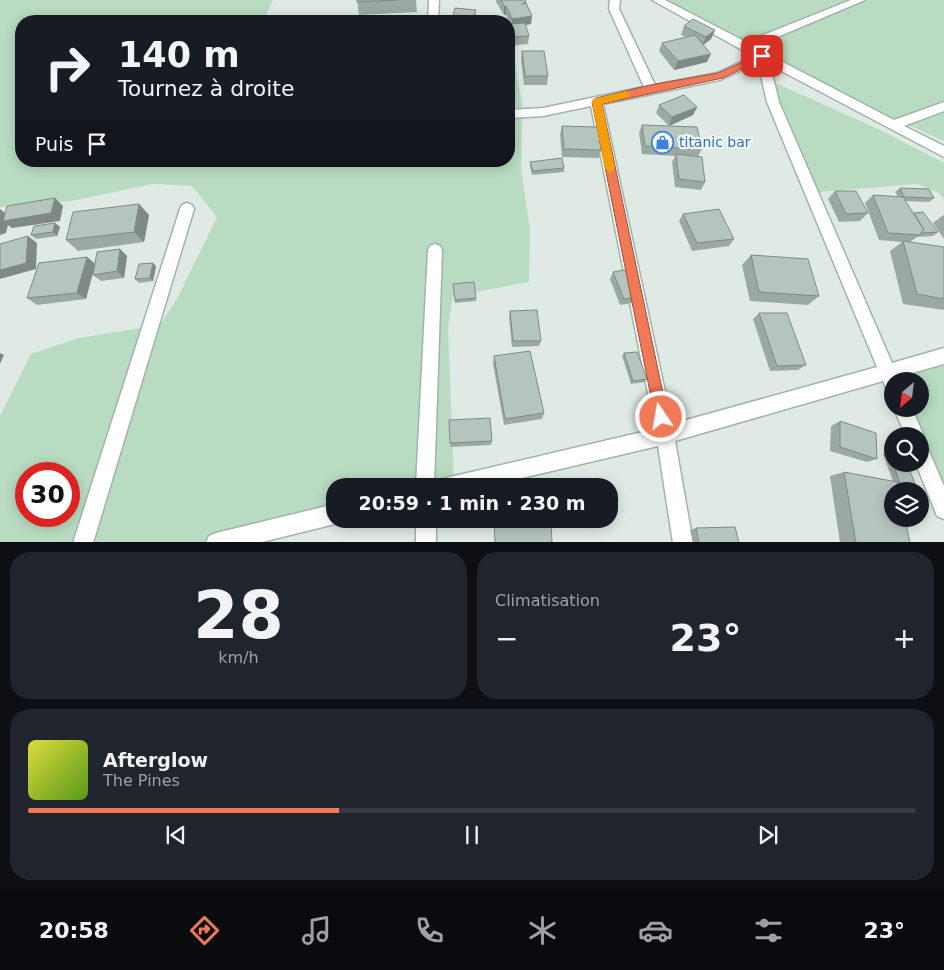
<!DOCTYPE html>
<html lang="fr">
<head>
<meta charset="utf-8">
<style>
	:root { --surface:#171b24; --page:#20242c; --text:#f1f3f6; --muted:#9ea1a6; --line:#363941; --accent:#f07a58 }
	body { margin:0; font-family:"DejaVu Sans",sans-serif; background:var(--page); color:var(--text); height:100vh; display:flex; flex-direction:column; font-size:19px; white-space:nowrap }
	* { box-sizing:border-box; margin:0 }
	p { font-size:16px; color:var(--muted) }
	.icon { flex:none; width:28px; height:28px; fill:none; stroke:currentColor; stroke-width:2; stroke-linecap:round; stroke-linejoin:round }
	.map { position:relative; height:542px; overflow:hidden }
	.side { display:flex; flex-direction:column; gap:10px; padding:10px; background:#0d0f14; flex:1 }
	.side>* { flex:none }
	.banner { position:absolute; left:15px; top:15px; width:500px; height:152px; border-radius:20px; box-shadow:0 2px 12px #0003; background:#171b24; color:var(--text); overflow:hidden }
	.needle { width:32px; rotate:208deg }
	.controls { position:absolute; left:884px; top:372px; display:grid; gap:10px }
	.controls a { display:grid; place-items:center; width:45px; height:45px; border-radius:50%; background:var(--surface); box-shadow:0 2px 12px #0003; font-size:25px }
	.speed { position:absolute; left:15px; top:462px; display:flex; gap:10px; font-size:25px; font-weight:700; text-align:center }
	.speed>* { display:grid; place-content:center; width:65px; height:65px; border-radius:50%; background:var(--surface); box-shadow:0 2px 12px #0003; line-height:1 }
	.speed .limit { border:8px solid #d22; background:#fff; color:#111 }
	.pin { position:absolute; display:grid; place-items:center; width:42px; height:42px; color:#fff; margin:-21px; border-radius:10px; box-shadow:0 2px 8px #0006 }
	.me { position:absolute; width:55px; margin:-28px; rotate:348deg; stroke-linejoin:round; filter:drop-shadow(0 0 4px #0008) }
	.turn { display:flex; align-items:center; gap:18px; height:105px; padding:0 20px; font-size:22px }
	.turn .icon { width:65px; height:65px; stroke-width:2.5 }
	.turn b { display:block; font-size:35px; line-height:42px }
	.then { display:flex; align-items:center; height:48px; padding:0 20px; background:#0003; gap:10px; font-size:19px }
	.big { font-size:38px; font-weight:700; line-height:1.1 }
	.side .tile { flex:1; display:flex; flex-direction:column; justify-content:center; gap:8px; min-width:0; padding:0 18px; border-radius:20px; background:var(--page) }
	.side .dial { align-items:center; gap:0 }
	.dial b { font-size:65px; line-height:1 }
	.song { display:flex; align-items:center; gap:15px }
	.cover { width:60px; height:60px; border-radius:8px; background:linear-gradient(135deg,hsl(60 70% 55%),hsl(90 70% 35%)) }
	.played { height:5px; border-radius:2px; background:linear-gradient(90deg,var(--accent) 35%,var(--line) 35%) }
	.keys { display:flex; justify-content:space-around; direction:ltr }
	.heat { display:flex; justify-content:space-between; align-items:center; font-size:28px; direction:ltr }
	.side .tiles { flex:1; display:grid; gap:10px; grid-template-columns:1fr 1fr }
	.tile:last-child { grid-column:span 2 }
	.trip { position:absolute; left:326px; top:478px; width:292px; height:50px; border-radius:20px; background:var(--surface); box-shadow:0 2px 12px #0003; font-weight:700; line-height:50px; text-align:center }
	.dock { display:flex; height:80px; justify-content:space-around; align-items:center; background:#090b0e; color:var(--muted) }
	.dock .icon { width:35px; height:35px }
	.dock .on { color:var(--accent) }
	.dock b { font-size:22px; color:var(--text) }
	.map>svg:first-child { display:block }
</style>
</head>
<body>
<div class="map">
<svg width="944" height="543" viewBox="0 0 944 543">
	<rect width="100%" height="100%" fill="#dfeae5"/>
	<path fill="#b8dbc1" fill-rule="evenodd" d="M0,0H273L263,21H21V161H509V55L514,57L522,105L521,169L530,229L529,282L453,296L448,327L454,486H335V519H376L355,520L228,542H0V416L31,354L79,338L160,325L178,297L217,217L192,186L153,184L71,201L0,207ZM26,474H69V516H26Z
		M662,0H944V141L740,50L698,18Z
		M771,81L876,128L944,163V199L939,193L917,184L818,192L780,119Z
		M944,354V504L920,444V436H917L906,409H920V381H897L891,361Z"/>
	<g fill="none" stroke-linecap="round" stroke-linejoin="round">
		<defs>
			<path id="minor" d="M429,0H439L438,21H428Z
				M610,0H620L619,9L655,85L717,73L753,56L652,0H665L746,42L851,0H865L754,47L894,120L944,102V111L904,126L944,146V157L770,65L779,102L892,363L944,348V364L898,377L900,381H892V390L886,388L883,381L675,441L693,543H673L658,446L488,486H441L443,479L450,477L655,429L591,106L543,116L509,118V110L543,108L644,87L609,9ZM758,63L767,102L877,367L672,424L603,104L720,80Z
				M187,203L192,205L194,209L93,543H73L180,209L182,205Z
				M435,244L440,246L442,250L434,486H416L428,250L430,246Z
				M894,409H912L924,436L922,442L926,444L944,486V519L937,516L916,464H920V436H906Z
				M335,504V519H343L335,524L258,543H206L209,536L216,533Z
				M416,519H436V543H416Z"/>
		</defs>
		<use href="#minor" stroke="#a2b2ac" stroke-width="3"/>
		<use href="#minor" fill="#fff" fill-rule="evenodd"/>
	</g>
	<path fill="#9ca9a3" d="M357,0H416L417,12L359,15Z
		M496,0H525L532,16L531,24L525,25L529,36L528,44L509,46V24H510L506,15H504L496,2Z
		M476,14L474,21L453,19V15Z
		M684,26L715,30L711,39L703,45L707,62L674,70L659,51L662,43L686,37L681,35Z
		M522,51L548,76L547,85H524L521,60Z
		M659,105L697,107L693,115L669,126L656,113Z
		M642,125L702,149L698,156L705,182L701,190L675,187L672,162L675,156L642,154L639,133Z
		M562,126L601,150L599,158L562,157L560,135Z
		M530,162L564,168V172L532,175L530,166Z
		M900,188L934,198L929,202L905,201L913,213L938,232L933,236L917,237L910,242L944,249V310L903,304L890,251L902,242L879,240L865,203L873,195L898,197L895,192Z
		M835,191L868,213L860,221L839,222L828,199Z
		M139,204L149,215L144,242L78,251L66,240Z
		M683,214L734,239L729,246L692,251L679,221Z
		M944,215V239L933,223L942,216Z
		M55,223L60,227L57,236L36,239L31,235Z
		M120,249L127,256L124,278L101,281L93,275L94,269L86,299L37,305L27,298L39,263L87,257L95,264L97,252Z
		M751,255L819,296L808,305L750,301L742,265Z
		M156,266L153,281L139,283L135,279Z
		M613,272L641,296L638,302L620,305L610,279Z
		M453,284L476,298V301L455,303Z
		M510,311L541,341L539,346L512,347L509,317Z
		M759,313L806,365L798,370L770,371L753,319Z
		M624,353L647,379L645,382L631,384L622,356Z
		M494,356L544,413L542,419L504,425L493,364Z
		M840,421L877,459L867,462L830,451L831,426Z
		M492,441L491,445L451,447L450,443Z
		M888,452L918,491H892L910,543H840L830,476L844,472L893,481L883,454Z
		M696,528L739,543H693L690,530Z"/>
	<path fill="#7f8a85" d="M504,6H506V15H504Z
		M532,16L531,24L512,27V19Z
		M715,30L711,39L702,46L706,37Z
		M711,54L707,62L674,70L678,61Z
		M697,107L693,115L669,126L672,117Z
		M55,198L63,206L60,221L12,228L8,225L6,233L0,235V209L9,216Z
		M139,204L149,215L144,242L134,232Z
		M55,223L60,227L57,236L53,232Z
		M28,236L37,243L36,269L0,279V270Z
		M120,249L127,256L124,278L117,271Z
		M87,257L95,264L86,299L77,293Z
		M153,263L156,266L153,281L150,278Z
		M0,353L4,355L0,364Z"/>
	<path fill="#b5c5be" stroke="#7f8a85" d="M357,0H398L357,2Z
		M501,0H525L526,2L522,4L526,3L532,16L512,19L506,6H504Z
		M455,8L476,10L474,16L453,15Z
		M693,19L715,30L706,37L684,26Z
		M525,23L529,36L509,37V24Z
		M695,35L711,54L678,61L662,43Z
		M522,51H544L548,76H525Z
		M684,95L697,107L672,117L659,105Z
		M642,125L697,127L702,149L645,146Z
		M562,126L598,127L601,150L564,149Z
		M676,154L702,157L705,182L679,179Z
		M562,158L564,168L533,171L530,162Z
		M900,188L929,189L934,198L904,197Z
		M835,191H856L868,213L846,214Z
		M873,195L903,197L924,230L919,235L888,233Z
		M55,198L51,213L3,221L7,206Z
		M139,204L134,232L66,240L73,212Z
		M719,209L734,239L697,243L683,214Z
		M923,212L938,232L921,233L924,230L914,213Z
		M55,223L53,232L31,235L34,226Z
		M28,236L26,263L0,270V244Z
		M903,241L944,247V299L917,294Z
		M120,249L117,271L93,275L97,252Z
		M751,255L808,259L819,296L759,292Z
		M87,257L77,293L27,298L39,263Z
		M153,263L150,278L135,279L139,264Z
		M630,269L641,296L624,299L613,272Z
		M474,282L476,298L455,300L453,284Z
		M537,310L541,341H513L510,311Z
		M759,313H787L806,365L777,366Z
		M530,351L544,413L505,419L494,356Z
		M637,352L647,379L633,381L624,353Z
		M490,418L492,441L450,443L449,420Z
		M840,421L876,433L877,459L840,447Z
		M888,452H892V463Z
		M893,464H907L918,491H903Z
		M844,472L897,482L899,491H892V519H905L910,543H856Z
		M494,519L551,521L552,543H495Z
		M735,527L739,543H699L696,528Z"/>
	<path fill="#f07a58" stroke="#9c4f39" d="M762,53L767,56L765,58L723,78L602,104L668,417L666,421L661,423L657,421L655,417L592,102L596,98L650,85L718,73Z"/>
	<path fill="#f59e0b" d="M626,91L630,94L629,97L602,104L615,169L610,173L605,169L592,102L593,99Z"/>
	<defs>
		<symbol id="shop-ring" viewBox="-11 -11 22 22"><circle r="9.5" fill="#eff7f3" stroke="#3f7fe0" stroke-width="1.5"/><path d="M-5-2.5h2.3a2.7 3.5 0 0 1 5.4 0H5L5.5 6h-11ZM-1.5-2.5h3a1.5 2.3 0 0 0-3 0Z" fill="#3f7fe0"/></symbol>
	</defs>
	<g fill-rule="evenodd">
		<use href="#shop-ring" x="650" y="130" width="25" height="25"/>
	</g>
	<g text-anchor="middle" stroke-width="4.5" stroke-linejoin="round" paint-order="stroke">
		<g font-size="14" fill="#366cbe" stroke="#eff7f3" text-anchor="start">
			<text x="679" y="147">titanic bar</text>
		</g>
	</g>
</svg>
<div class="controls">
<a><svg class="needle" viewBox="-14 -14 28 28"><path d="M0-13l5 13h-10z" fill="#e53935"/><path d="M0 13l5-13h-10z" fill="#9ea1a6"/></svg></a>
<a><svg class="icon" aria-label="search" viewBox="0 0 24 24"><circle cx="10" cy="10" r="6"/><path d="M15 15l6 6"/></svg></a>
<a><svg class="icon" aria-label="layers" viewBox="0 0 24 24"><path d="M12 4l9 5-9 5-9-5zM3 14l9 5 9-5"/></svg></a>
</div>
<div class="speed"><div class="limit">30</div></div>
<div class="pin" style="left:762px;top:56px;background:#d93025"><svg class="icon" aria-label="arrive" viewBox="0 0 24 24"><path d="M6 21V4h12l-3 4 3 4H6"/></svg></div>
<svg class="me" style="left:661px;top:417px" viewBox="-20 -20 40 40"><circle r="17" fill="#f07a58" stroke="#fff" stroke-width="3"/><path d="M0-11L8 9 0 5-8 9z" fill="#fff"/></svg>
<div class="trip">20:59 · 1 min · 230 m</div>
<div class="banner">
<div class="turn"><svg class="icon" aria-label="right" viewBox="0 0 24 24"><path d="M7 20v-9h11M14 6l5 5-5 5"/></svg><div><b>140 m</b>Tournez à droite</div></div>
<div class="then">Puis<svg class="icon" aria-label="arrive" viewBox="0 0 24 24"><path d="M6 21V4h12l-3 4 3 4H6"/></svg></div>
</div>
</div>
<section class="side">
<div class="tiles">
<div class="tile dial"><b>28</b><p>km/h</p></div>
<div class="tile"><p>Climatisation</p>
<div class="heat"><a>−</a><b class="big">23°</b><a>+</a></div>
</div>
<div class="tile">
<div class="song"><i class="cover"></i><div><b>Afterglow</b><p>The Pines</p></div></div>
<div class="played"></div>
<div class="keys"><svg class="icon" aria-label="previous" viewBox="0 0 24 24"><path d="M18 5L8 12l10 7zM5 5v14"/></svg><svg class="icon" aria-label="pause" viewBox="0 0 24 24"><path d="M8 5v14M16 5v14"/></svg><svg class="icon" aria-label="next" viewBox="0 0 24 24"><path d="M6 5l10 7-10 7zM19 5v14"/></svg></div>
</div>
</div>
</section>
<nav class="dock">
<b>20:58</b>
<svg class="icon on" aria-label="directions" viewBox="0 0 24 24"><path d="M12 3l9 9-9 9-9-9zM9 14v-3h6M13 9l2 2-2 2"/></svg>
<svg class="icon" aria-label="music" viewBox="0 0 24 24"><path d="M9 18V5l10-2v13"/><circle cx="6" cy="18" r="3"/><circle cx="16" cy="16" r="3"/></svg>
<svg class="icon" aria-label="phone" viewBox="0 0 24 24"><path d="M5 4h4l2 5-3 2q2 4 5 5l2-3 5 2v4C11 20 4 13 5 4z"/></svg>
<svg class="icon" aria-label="climate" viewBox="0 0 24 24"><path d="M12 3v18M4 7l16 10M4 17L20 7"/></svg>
<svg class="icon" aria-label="car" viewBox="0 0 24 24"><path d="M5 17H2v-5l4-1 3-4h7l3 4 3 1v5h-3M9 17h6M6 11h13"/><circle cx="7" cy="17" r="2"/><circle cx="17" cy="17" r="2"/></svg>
<svg class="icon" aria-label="filters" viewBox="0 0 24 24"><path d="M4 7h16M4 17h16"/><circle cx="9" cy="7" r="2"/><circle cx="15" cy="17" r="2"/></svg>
<b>23°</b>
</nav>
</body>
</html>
